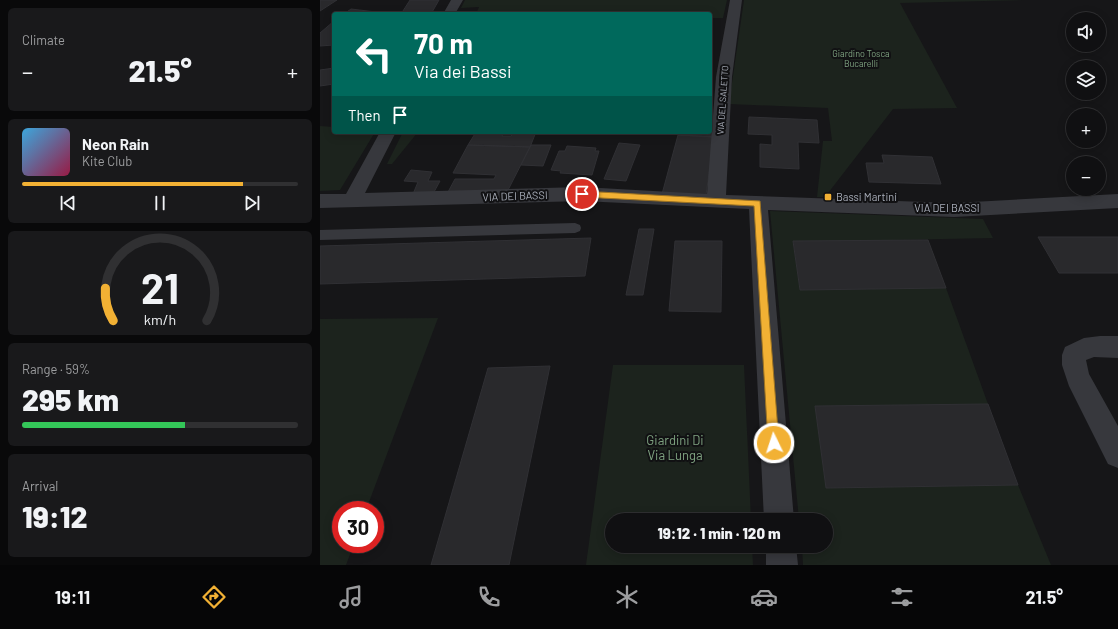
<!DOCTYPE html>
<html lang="en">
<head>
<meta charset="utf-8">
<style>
	:root { --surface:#101012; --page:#19191b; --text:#f1f3f6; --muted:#9c9d9f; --line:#303032; --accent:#f2b134 }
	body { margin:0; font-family:Barlow,sans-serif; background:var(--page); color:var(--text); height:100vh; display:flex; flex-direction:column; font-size:15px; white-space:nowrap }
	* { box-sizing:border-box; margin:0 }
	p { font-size:13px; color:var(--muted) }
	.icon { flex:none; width:22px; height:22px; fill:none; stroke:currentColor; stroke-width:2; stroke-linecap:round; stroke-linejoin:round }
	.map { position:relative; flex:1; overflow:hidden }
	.sheet { display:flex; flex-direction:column; gap:8px; padding:8px; background:#09090a; width:320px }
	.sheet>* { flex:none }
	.top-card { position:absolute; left:12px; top:12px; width:380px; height:122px; border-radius:4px; box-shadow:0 2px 10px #0003,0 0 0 1px var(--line); background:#00695c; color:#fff; overflow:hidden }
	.fabs { position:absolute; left:746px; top:12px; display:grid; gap:8px }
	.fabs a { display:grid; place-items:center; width:40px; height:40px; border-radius:50%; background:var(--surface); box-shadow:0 2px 10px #0003,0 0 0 1px var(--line); font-size:20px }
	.speed { position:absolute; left:12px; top:501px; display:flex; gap:8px; font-size:20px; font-weight:700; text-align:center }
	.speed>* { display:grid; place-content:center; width:52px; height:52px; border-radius:50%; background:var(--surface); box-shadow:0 2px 10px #0003,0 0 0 1px var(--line); line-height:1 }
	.speed .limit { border:6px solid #d22; background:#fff; color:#111 }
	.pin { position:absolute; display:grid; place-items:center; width:34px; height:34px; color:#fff; margin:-17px; border:2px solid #fff; border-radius:50%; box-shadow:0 1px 4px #0007 }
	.me { position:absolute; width:44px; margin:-22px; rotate:356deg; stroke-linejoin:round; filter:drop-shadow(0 0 3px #0008) }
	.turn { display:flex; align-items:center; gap:14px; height:84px; padding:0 16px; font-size:18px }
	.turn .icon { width:52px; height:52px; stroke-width:2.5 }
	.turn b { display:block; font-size:28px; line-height:34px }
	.then { display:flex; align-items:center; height:38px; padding:0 16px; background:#0003; gap:8px; font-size:15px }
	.big { font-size:30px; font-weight:800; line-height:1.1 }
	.sheet .widget { flex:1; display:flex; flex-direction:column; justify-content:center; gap:6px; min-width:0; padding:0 14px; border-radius:6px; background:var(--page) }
	.sheet .dial { align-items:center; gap:0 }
	.dial svg { height:104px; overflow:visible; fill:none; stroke:var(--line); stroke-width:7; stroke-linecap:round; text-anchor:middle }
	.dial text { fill:var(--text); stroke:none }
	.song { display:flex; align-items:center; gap:12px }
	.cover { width:48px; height:48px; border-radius:6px; background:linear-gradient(135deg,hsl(200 70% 55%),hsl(340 70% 35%)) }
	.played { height:4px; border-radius:2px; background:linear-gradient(90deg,var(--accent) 80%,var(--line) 80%) }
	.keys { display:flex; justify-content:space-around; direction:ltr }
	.heat { display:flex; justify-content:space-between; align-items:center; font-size:22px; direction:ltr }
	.charge { height:6px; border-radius:3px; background:linear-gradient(90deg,#34c759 59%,var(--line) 0) }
	.trip { position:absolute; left:285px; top:513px; width:228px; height:40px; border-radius:20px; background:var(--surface); box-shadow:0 2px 10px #0003,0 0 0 1px var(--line); font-weight:800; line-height:40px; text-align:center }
	.dock { display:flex; height:64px; justify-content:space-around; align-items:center; background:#060607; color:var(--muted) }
	.dock .icon { width:28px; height:28px }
	.dock .selected { color:var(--accent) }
	.dock b { font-size:18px; color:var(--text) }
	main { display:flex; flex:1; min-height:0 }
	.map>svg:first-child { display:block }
</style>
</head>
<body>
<main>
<section class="sheet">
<div class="widget"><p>Climate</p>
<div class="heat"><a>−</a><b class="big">21.5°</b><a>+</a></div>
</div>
<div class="widget">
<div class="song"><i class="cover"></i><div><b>Neon Rain</b><p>Kite Club</p></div></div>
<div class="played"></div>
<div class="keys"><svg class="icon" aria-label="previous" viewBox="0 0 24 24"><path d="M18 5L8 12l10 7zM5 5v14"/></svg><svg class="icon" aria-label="pause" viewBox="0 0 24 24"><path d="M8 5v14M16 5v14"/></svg><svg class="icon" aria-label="next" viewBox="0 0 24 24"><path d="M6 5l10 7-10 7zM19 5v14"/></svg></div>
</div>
<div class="widget dial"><svg viewBox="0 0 100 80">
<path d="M14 69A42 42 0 1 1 86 69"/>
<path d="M14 69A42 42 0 0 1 8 44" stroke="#f2b134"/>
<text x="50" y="56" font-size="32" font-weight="700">21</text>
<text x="50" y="72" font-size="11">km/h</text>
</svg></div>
<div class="widget"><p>Range · 59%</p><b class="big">295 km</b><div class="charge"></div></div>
<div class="widget"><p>Arrival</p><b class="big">19:12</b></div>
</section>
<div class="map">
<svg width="798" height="565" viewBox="0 0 798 565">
	<rect width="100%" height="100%" fill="#161618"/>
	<path fill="#1c231d" d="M145,0H407L403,18H390V14H156L159,7L141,8Z
		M424,0H705L580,3L637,108L573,109L505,197H497L503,141H512L508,108L409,104Z
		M0,126L14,127V132H55L20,190L0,191Z
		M83,132H98L72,164H67Z
		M450,211L663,219L673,238L473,242L480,290L626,288L668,404L495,406L506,488L698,485L731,565H483L482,546H506V520H479Z
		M118,318L46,510H21V544H34L26,565H0V319Z
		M293,365H424L431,520H292V546H432L433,565H266Z"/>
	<path fill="#29292c" stroke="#303034" d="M0,0H17L0,11Z
		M90,0H119L111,14H81Z
		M31,9L56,12L53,14H24Z
		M14,21V45L0,46V33Z
		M14,68V84L0,86V70Z
		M429,117L497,120L499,143L478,142L479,169L440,167V144L452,145V135L428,134Z
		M390,125L396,126L394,137L358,135L359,132H390Z
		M156,132H184L182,136H191L193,134H198L199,132H216L210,147L148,145Z
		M358,135L394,137L386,195L342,194Z
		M299,143L320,145L306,181L284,179Z
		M148,145L210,147L187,192H128L135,179H174L176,175L133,173Z
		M211,145H231L223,166L201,165Z
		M247,146L276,148L275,151H279L272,175L240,173L241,171L231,170L239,151H245Z
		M562,155L612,157L621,184L549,182L546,163H564Z
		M91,170L112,172L108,181H120L114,192L93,194L98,182L84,181Z
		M319,229H334L323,295H306Z
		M718,237H798V273H739Z
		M271,238L265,276L0,284V246Z
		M608,240L626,288L480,290L473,241Z
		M355,241H402L401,312L349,311Z
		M230,366L189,565H111L168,368Z
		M668,404L698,485L506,488L495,406Z"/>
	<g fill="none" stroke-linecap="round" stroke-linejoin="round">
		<path fill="#37383d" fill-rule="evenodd" d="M255,223L260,225L261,228L260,231L255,233L0,240V230Z"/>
		<path fill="#37383d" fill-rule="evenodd" d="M131,0H143L135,14H123Z
			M410,0H422L412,77L406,195L634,203L798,194V208L634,217L448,210L474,520H444L429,209L262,201L0,208V194H26L60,132H76L45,193L262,187L387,194L396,77Z
			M780,336H798V358L774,357L766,360L769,374L798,426V468L788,464L749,386L742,365V355L745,347L764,338Z
			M446,546H476L478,565H446Z"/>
	</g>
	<path fill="#f2b134" stroke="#9d7322" d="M262,191L440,201L459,443L458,447L454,449L449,447L448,443L434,206L262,197L258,194Z"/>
	<rect fill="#f2b134" stroke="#111113" stroke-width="1.5" x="504" y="193" width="8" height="8" rx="2"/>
	<g text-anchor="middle" stroke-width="4" stroke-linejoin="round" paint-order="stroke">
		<g font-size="9" fill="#7fa381" stroke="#111113">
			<text x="541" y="57">Giardino Tosca<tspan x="541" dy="10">Bucarelli</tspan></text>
		</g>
		<g font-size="9" fill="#a8adb8" stroke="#111113">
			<text transform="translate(403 100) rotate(-86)" y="3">VIA DEL SALETTO</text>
		</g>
		<g font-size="11" fill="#a8adb8" stroke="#111113">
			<text transform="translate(195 196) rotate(-2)" y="4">VIA DEI BASSI</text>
			<text x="627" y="212">VIA DEI BASSI</text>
		</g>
		<g font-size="11" fill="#a8adb8" stroke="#111113" text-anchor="start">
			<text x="516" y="201">Bassi Martini</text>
		</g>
		<g font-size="13" fill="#7fa381" stroke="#111113">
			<text x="355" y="445">Giardini Di<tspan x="355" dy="15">Via Lunga</tspan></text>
		</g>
	</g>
</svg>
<div class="fabs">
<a><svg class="icon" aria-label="sound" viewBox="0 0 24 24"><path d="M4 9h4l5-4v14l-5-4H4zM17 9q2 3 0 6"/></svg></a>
<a><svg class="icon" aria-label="layers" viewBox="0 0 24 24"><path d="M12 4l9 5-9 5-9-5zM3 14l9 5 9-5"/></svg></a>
<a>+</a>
<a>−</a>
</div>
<div class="speed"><div class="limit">30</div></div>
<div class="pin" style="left:262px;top:194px;background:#d93025"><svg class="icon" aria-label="arrive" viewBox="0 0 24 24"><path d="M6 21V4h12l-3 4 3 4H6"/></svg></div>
<svg class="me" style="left:454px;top:443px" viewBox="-20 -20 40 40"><circle r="17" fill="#f2b134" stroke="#fff" stroke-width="3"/><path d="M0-11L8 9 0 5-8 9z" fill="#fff"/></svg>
<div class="trip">19:12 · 1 min · 120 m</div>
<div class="top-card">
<div class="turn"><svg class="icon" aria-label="left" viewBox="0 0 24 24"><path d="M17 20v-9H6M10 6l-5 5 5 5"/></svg><div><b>70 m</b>Via dei Bassi</div></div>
<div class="then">Then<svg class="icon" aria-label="arrive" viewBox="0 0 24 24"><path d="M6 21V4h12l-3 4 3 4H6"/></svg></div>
</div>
</div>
</main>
<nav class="dock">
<b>19:11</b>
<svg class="icon selected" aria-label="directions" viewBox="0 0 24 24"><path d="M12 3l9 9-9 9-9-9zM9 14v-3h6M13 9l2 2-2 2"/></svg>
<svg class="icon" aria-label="music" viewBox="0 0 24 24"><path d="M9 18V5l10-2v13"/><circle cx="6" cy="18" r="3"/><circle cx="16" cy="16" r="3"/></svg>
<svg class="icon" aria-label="phone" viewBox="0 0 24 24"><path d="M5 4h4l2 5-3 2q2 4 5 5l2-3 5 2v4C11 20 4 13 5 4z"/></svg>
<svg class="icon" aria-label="climate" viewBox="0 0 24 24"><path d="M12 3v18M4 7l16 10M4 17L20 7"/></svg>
<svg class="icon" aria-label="car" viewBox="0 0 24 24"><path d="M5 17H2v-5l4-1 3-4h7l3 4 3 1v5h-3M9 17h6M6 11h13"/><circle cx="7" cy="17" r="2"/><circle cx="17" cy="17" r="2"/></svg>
<svg class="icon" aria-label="filters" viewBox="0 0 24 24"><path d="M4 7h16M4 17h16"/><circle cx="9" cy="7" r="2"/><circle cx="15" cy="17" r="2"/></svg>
<b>21.5°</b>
</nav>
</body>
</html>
